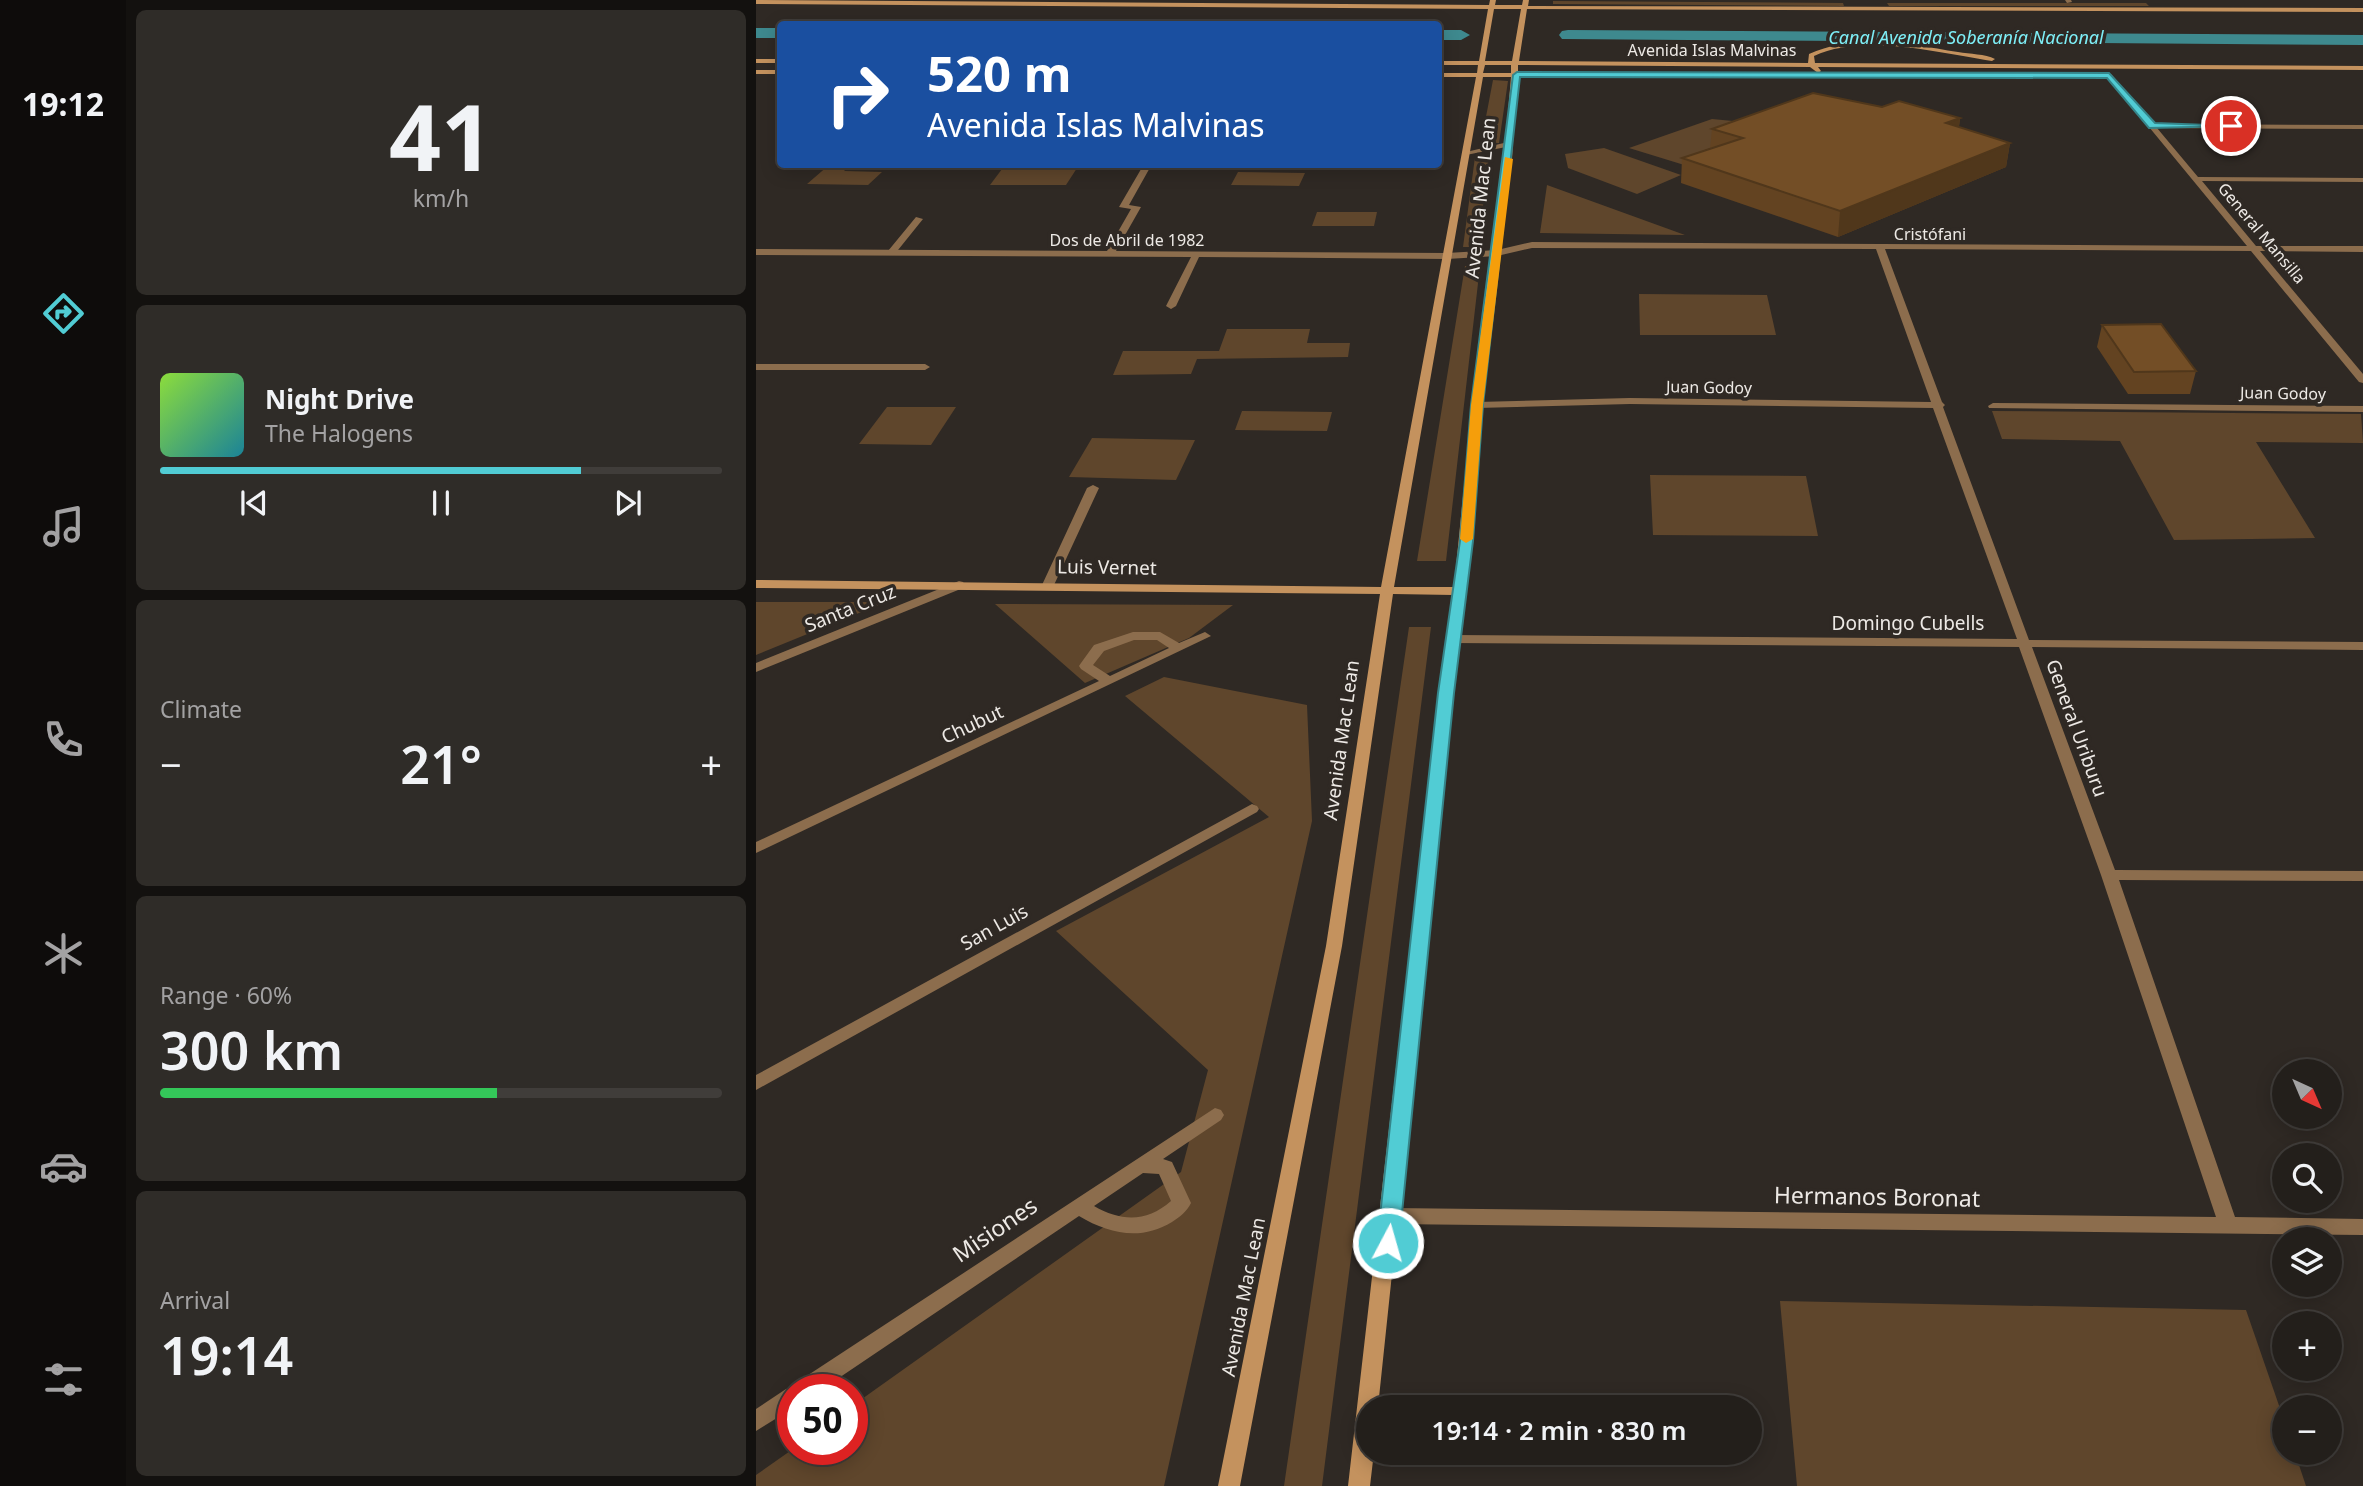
<!DOCTYPE html>
<html lang="en">
<head>
<meta charset="utf-8">
<style>
	:root { --surface:#231f1b; --page:#2f2c28; --text:#f1f3f6; --muted:#a3a2a3; --line:#403d3a; --accent:#51ccd4 }
	body { margin:0; font-family:"Noto Sans",sans-serif; background:var(--page); color:var(--text); height:100vh; display:flex; flex-direction:column; font-size:26px; white-space:nowrap }
	* { box-sizing:border-box; margin:0 }
	p { font-size:23px; color:var(--muted) }
	.icon { flex:none; width:38px; height:38px; fill:none; stroke:currentColor; stroke-width:2; stroke-linecap:round; stroke-linejoin:round }
	.map { position:relative; flex:1; overflow:hidden }
	.side { display:flex; flex-direction:column; gap:10px; padding:10px; background:#13110f; width:630px }
	.side>* { flex:none }
	.banner { position:absolute; left:21px; top:21px; width:665px; height:147px; border-radius:7px; box-shadow:0 4px 18px #0003,0 0 0 2px var(--line); background:#1a4fa0; color:#fff; overflow:hidden }
	.needle { width:46px; rotate:136deg }
	.controls { position:absolute; left:1516px; top:1059px; display:grid; gap:14px }
	.controls a { display:grid; place-items:center; width:70px; height:70px; border-radius:50%; background:var(--surface); box-shadow:0 4px 18px #0003,0 0 0 2px var(--line); font-size:35px }
	.speed { position:absolute; left:21px; top:1374px; display:flex; gap:14px; font-size:35px; font-weight:700; text-align:center }
	.speed>* { display:grid; place-content:center; width:91px; height:91px; border-radius:50%; background:var(--surface); box-shadow:0 4px 18px #0003,0 0 0 2px var(--line); line-height:1 }
	.speed .limit { border:10px solid #d22; background:#fff; color:#111 }
	.pin { position:absolute; display:grid; place-items:center; width:60px; height:60px; color:#fff; margin:-30px; border:4px solid #fff; border-radius:50%; box-shadow:0 2px 7px #0007 }
	.me { position:absolute; width:77px; margin:-38px; rotate:6deg; stroke-linejoin:round; filter:drop-shadow(0 0 5px #0008) }
	.turn { display:flex; align-items:center; gap:24px; height:147px; padding:0 35px; font-size:32px }
	.turn .icon { width:91px; height:91px; stroke-width:2.5 }
	.turn b { display:block; font-size:49px; line-height:60px }
	.big { font-size:52px; font-weight:600; line-height:1.1 }
	.side .tile { flex:1; display:flex; flex-direction:column; justify-content:center; gap:10px; min-width:0; padding:0 24px; border-radius:10px; background:var(--page) }
	.side .dial { align-items:center; gap:0 }
	.dial b { font-size:91px; line-height:1 }
	.song { display:flex; align-items:center; gap:21px }
	.cover { width:84px; height:84px; border-radius:10px; background:linear-gradient(135deg,hsl(90 70% 55%),hsl(190 70% 35%)) }
	.played { height:7px; border-radius:4px; background:linear-gradient(90deg,var(--accent) 75%,var(--line) 75%) }
	.keys { display:flex; justify-content:space-around; direction:ltr }
	.heat { display:flex; justify-content:space-between; align-items:center; font-size:38px; direction:ltr }
	.charge { height:10px; border-radius:5px; background:linear-gradient(90deg,#34c759 60%,var(--line) 0) }
	.trip { position:absolute; left:600px; top:1395px; width:406px; height:70px; border-radius:35px; background:var(--surface); box-shadow:0 4px 18px #0003,0 0 0 2px var(--line); font-weight:600; line-height:70px; text-align:center }
	main { display:flex; flex:1; min-height:0 }
	.tabs { display:flex; flex-direction:column; width:126px; justify-content:space-around; align-items:center; background:#0e0c0b; color:var(--muted) }
	.tabs .icon { width:49px; height:49px }
	.tabs .selected { color:var(--accent) }
	.tabs b { font-size:32px; color:var(--text) }
	.map>svg:first-child { display:block }
</style>
</head>
<body>
<main>
<nav class="tabs">
<b>19:12</b>
<svg class="icon selected" aria-label="directions" viewBox="0 0 24 24"><path d="M12 3l9 9-9 9-9-9zM9 14v-3h6M13 9l2 2-2 2"/></svg>
<svg class="icon" aria-label="music" viewBox="0 0 24 24"><path d="M9 18V5l10-2v13"/><circle cx="6" cy="18" r="3"/><circle cx="16" cy="16" r="3"/></svg>
<svg class="icon" aria-label="phone" viewBox="0 0 24 24"><path d="M5 4h4l2 5-3 2q2 4 5 5l2-3 5 2v4C11 20 4 13 5 4z"/></svg>
<svg class="icon" aria-label="climate" viewBox="0 0 24 24"><path d="M12 3v18M4 7l16 10M4 17L20 7"/></svg>
<svg class="icon" aria-label="car" viewBox="0 0 24 24"><path d="M5 17H2v-5l4-1 3-4h7l3 4 3 1v5h-3M9 17h6M6 11h13"/><circle cx="7" cy="17" r="2"/><circle cx="17" cy="17" r="2"/></svg>
<svg class="icon" aria-label="filters" viewBox="0 0 24 24"><path d="M4 7h16M4 17h16"/><circle cx="9" cy="7" r="2"/><circle cx="15" cy="17" r="2"/></svg>
</nav>
<section class="side">
<div class="tile dial"><b>41</b><p>km/h</p></div>
<div class="tile">
<div class="song"><i class="cover"></i><div><b>Night Drive</b><p>The Halogens</p></div></div>
<div class="played"></div>
<div class="keys"><svg class="icon" aria-label="previous" viewBox="0 0 24 24"><path d="M18 5L8 12l10 7zM5 5v14"/></svg><svg class="icon" aria-label="pause" viewBox="0 0 24 24"><path d="M8 5v14M16 5v14"/></svg><svg class="icon" aria-label="next" viewBox="0 0 24 24"><path d="M6 5l10 7-10 7zM19 5v14"/></svg></div>
</div>
<div class="tile"><p>Climate</p>
<div class="heat"><a>−</a><b class="big">21°</b><a>+</a></div>
</div>
<div class="tile"><p>Range · 60%</p><b class="big">300 km</b><div class="charge"></div></div>
<div class="tile"><p>Arrival</p><b class="big">19:14</b></div>
</section>
<div class="map">
<svg width="1607" height="1486" viewBox="0 0 1607 1486">
	<rect width="100%" height="100%" fill="#2f2924"/>
	<path fill="#5f462c" d="M797,1L1087,3L1088,6L797,4Z
		M1131,3H1390L1393,6H1133Z
		M737,80L752,81L743,143H725Z
		M956,119L1019,125L938,154V168L873,148Z
		M848,148L925,175L881,194L812,168L809,154Z
		M719,157H733L722,247H707Z
		M73,165H94L88,171L126,172L112,185L51,184Z
		M249,165H323L310,185H234Z
		M482,172L549,173L543,186L475,185Z
		M791,185L929,235L784,233Z
		M561,212H621L618,226H556Z
		M709,266H724L690,561H661Z
		M883,294L1011,295L1020,335H884Z
		M471,329H554L551,343H594L592,357L441,359L435,374L357,375L367,351H463Z
		M131,407H200L175,445L103,444Z
		M486,411L576,412L571,431L479,430Z
		M1236,411L1605,414L1607,443L1500,442L1559,538L1418,540L1364,441L1246,439Z
		M336,438L439,440L420,480L313,477Z
		M894,475L1050,476L1062,536L897,535Z
		M0,602H130L0,655Z
		M239,604L477,605L433,638L329,683Z
		M653,627H675L566,1486H528Z
		M408,677L551,705L556,821L408,1486H0V1475L37,1449H96V1406L425,1172L452,1070L300,931L513,817L369,696Z
		M1024,1301L1490,1310L1528,1420V1452L1539,1453L1550,1486H1041Z"/>
	<g fill="none" stroke-linecap="round" stroke-linejoin="round">
		<path fill="#3e898e" fill-rule="evenodd" d="M0,28H24V38H0Z
			M682,30H705L714,35L705,40H682Z
			M812,30L1607,35V45L806,39L803,35L806,31Z"/>
		<path fill="#8c6d4d" fill-rule="evenodd" d="M160,217L167,219L138,255H132V251Z
			M1237,403L1607,406V412L1233,408L1232,406Z
			M337,485L343,488L298,585L292,589L288,588L286,585L331,488Z"/>
		<path fill="#8c6d4d" fill-rule="evenodd" d="M1309,0H1315L1316,2L1311,3Z
			M1351,74H1355L1398,124L1607,125V129L1401,128L1442,177L1607,178V182L1446,181L1500,246H1607V252L1504,251L1607,374V383L1603,382L1495,251L1129,249L1186,402L1189,405L1187,407L1273,640L1607,642V650L1276,647L1359,870L1607,871V881L1363,880L1479,1217L1607,1219V1235L635,1224L628,1222L625,1216L628,1210L635,1208L1460,1217L1345,875L1263,647L697,643L691,639L697,635L1261,639L1177,408L874,404L721,408L716,405L721,402L874,398L1175,402L1120,249L776,248L741,256L691,259L443,257L420,306L415,309L410,306L435,257L0,255V249L351,251L375,209L363,207L388,164H396L373,205L385,207L360,251L691,253L741,250L776,242L1491,246L1351,76Z
			M752,142L756,144L755,146L710,155L706,153Z
			M0,364H169L174,367L169,370H0Z
			M203,581L207,582L209,585L207,588L0,672V663Z
			M377,632H404L423,643L449,632L455,636L0,853V842L343,681L325,669L323,666L325,663L338,645ZM378,640H401L413,648L354,676L337,665L348,651Z
			M496,804L501,806L503,809L501,812L0,1090V1075Z
			M459,1108L465,1110L468,1115L465,1120L407,1159L416,1162L435,1203C431,1211 424,1217 416,1222C385,1241 353,1234 323,1216L65,1390H37V1408L0,1431V1409L30,1389L38,1387L40,1383ZM387,1173L403,1174L415,1201C391,1222 366,1222 338,1206Z"/>
		<path fill="#c4925e" fill-rule="evenodd" d="M0,0L733,5L734,0H740L739,5H766L767,0H773L772,6L1607,8V12L771,9L763,61L1052,63L1053,54C1098,33 1155,44 1202,52C1214,54 1229,54 1239,59L1236,61C1184,53 1107,33 1058,56L1059,63L1607,66V70L1062,67L1065,71L1062,73L1054,67L762,65V73L982,72L985,74L982,76L761,77L756,159L726,405L716,541L697,693L622,1407H612V1452H618L614,1486H592L683,693L697,595L637,594L586,946L484,1486H462L570,946L624,594L0,588V580L625,587L720,77H682V73H721L722,65H682V61H723L732,9L0,4ZM738,9H765L756,61H729ZM729,65H755V73H727ZM727,77H755L748,159L716,405L698,587H638Z
			M0,59H24V63H0Z
			M0,70H24V74H0Z"/>
	</g>
	<path fill="#634321" d="M1126,107L1204,118L1203,127L1254,143L1250,167L1082,237L925,183L926,158L954,149L956,129Z
		M1346,325L1440,371L1434,394H1372L1341,347Z"/>
	<path fill="#50371b" d="M1204,118L1201,142L1190,123Z
		M1254,143L1250,167L1082,237L1084,211Z"/>
	<path fill="#734e26" stroke="#50371b" stroke-width="2" d="M1057,93L1126,107L1143,101L1204,118L1190,123L1254,143L1084,211L926,158L987,138L956,129Z
		M1405,324L1440,371L1378,372L1346,325Z"/>
	<path fill="#51ccd4" stroke="#35858a" stroke-width="2" d="M761,72L1353,73L1399,123L1479,126L1393,128L1351,78L764,77L727,405L717,541L698,693L643,1243L640,1250L632,1253L624,1250L621,1243L682,693L704,541L715,405L757,75Z"/>
	<path fill="#f59e0b" d="M749,157L757,159L727,405L717,539L710,543L704,539L715,405Z"/>
	<g text-anchor="middle" stroke-width="7" stroke-linejoin="round" paint-order="stroke">
		<g font-size="16" fill="#ede9e5" stroke="#2f2924">
			<text x="956" y="56">Avenida Islas Malvinas</text>
			<text transform="translate(1506 233) rotate(50)" y="6">General Mansilla</text>
			<text x="1174" y="240">Cristófani</text>
			<text x="371" y="246">Dos de Abril de 1982</text>
			<text transform="translate(953 387) rotate(1)" y="6">Juan Godoy</text>
			<text transform="translate(1527 393) rotate(1)" y="6">Juan Godoy</text>
		</g>
		<g font-size="18" font-style="italic" fill="#7eeff7" stroke="#2f2924">
			<text x="1210" y="44">Canal Avenida Soberanía Nacional</text>
		</g>
		<g font-size="19" fill="#ede9e5" stroke="#2f2924">
			<text transform="translate(724 198) rotate(-84)" y="7">Avenida Mac Lean</text>
			<text transform="translate(351 567) rotate(1)" y="7">Luis Vernet</text>
			<text transform="translate(94 608) rotate(-22)" y="7">Santa Cruz</text>
			<text x="1152" y="630">Domingo Cubells</text>
			<text transform="translate(216 724) rotate(-25)" y="7">Chubut</text>
			<text transform="translate(1321 728) rotate(70)" y="7">General Uriburu</text>
			<text transform="translate(585 740) rotate(-82)" y="7">Avenida Mac Lean</text>
			<text transform="translate(238 927) rotate(-29)" y="7">San Luis</text>
			<text transform="translate(487 1297) rotate(-79)" y="7">Avenida Mac Lean</text>
		</g>
		<g font-size="23" fill="#ede9e5" stroke="#2f2924">
			<text transform="translate(1121 1197) rotate(1)" y="8">Hermanos Boronat</text>
			<text transform="translate(239 1230) rotate(-34)" y="8">Misiones</text>
		</g>
	</g>
</svg>
<div class="controls">
<a><svg class="needle" viewBox="-14 -14 28 28"><path d="M0-13l5 13h-10z" fill="#e53935"/><path d="M0 13l5-13h-10z" fill="#a3a2a3"/></svg></a>
<a><svg class="icon" aria-label="search" viewBox="0 0 24 24"><circle cx="10" cy="10" r="6"/><path d="M15 15l6 6"/></svg></a>
<a><svg class="icon" aria-label="layers" viewBox="0 0 24 24"><path d="M12 4l9 5-9 5-9-5zM3 14l9 5 9-5"/></svg></a>
<a>+</a>
<a>−</a>
</div>
<div class="speed"><div class="limit">50</div></div>
<div class="pin" style="left:1475px;top:126px;background:#d93025"><svg class="icon" aria-label="arrive" viewBox="0 0 24 24"><path d="M6 21V4h12l-3 4 3 4H6"/></svg></div>
<svg class="me" style="left:632px;top:1243px" viewBox="-20 -20 40 40"><circle r="17" fill="#51ccd4" stroke="#fff" stroke-width="3"/><path d="M0-11L8 9 0 5-8 9z" fill="#fff"/></svg>
<div class="trip">19:14 · 2 min · 830 m</div>
<div class="banner">
<div class="turn"><svg class="icon" aria-label="right" viewBox="0 0 24 24"><path d="M7 20v-9h11M14 6l5 5-5 5"/></svg><div><b>520 m</b>Avenida Islas Malvinas</div></div>
</div>
</div>
</main>
</body>
</html>
